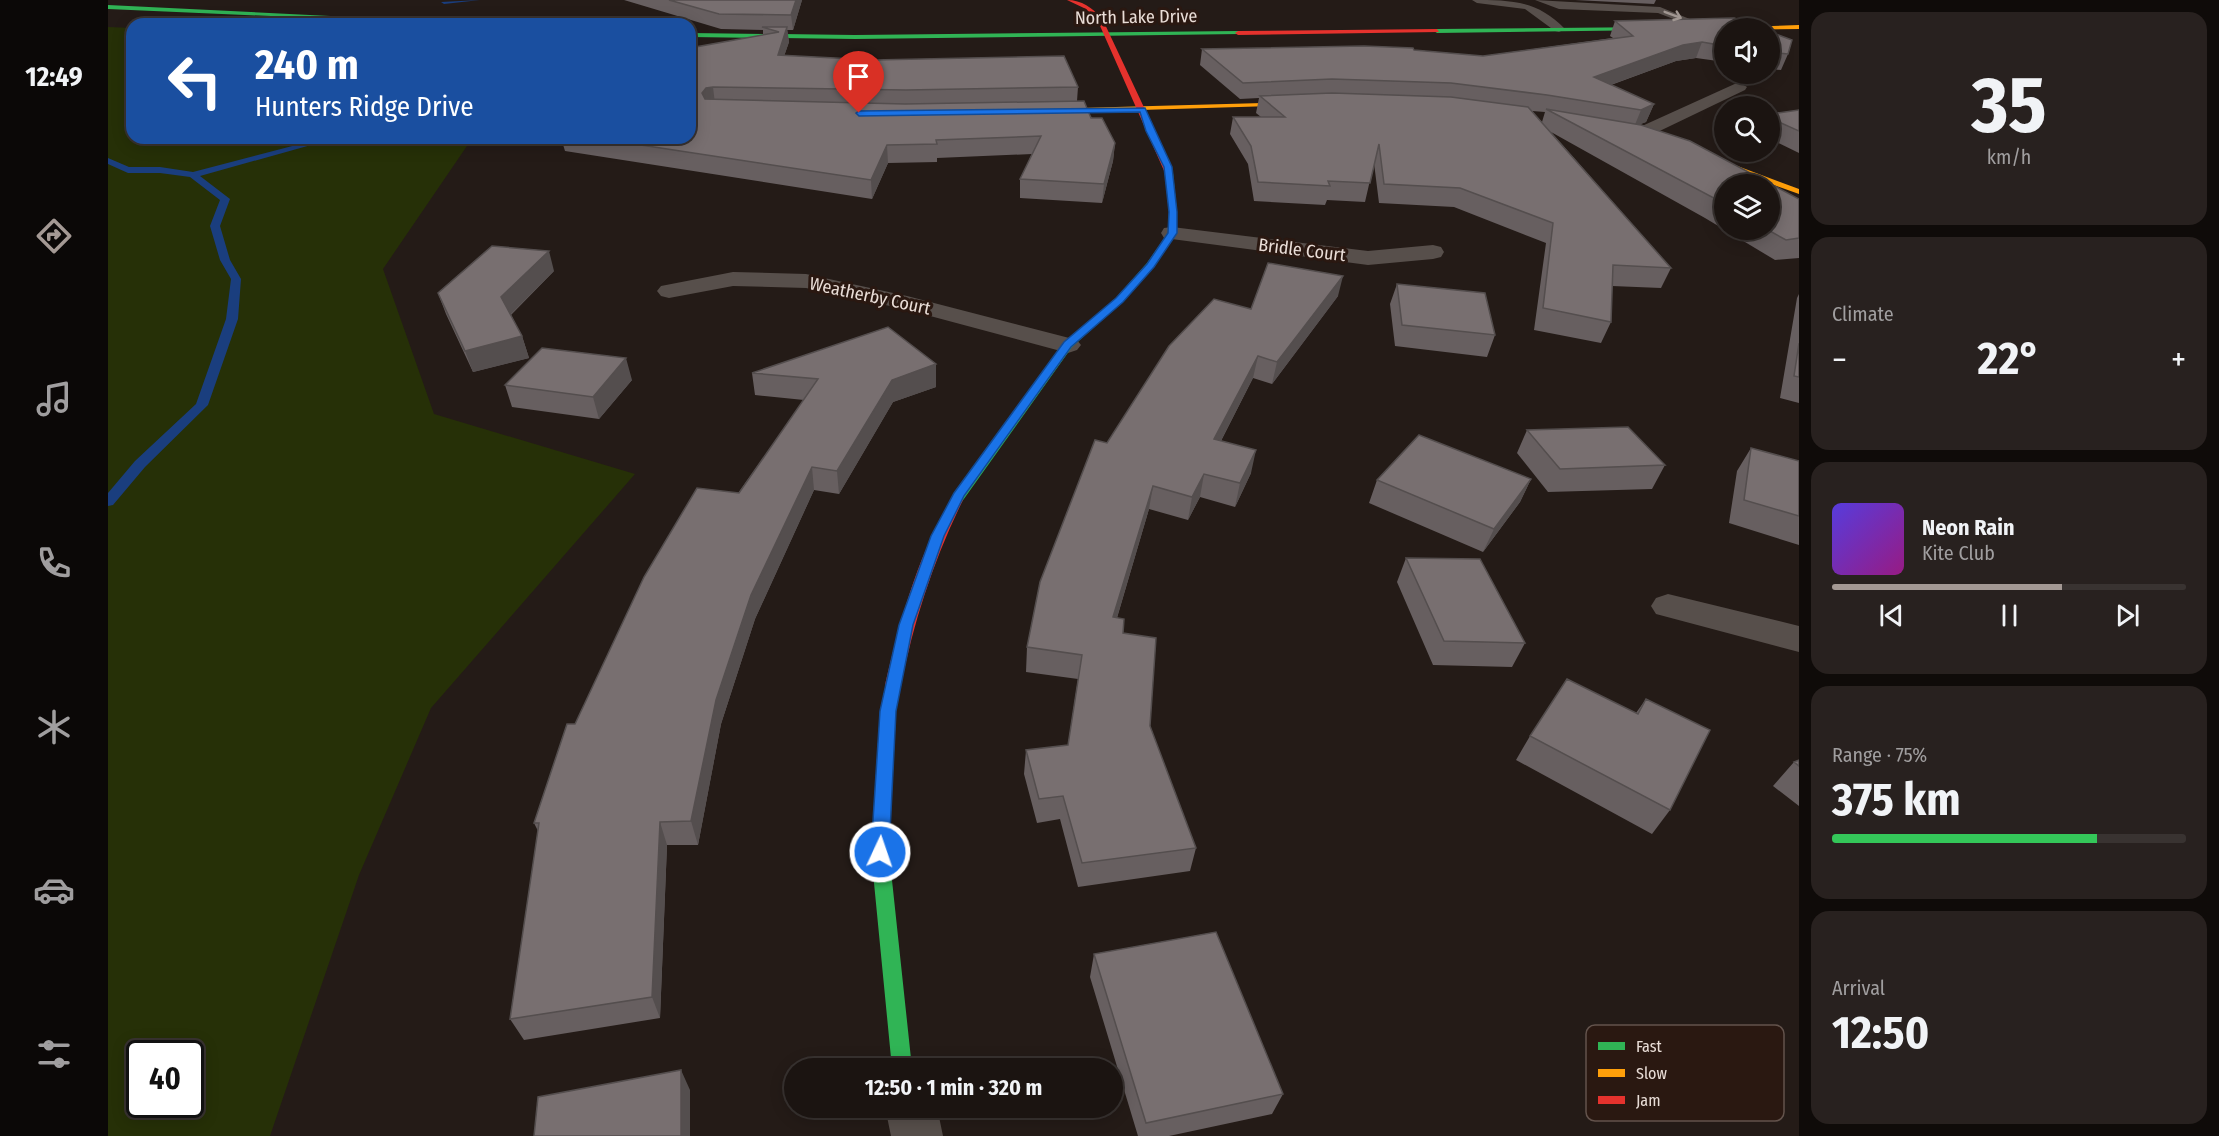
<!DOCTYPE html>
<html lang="en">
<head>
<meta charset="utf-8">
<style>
	:root { --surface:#1b1411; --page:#28211f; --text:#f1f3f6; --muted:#a09e9f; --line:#393331; --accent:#a49994 }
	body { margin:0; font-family:"Fira Sans Condensed",sans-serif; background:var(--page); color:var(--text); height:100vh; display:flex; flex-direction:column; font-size:22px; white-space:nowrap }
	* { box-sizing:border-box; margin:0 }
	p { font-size:20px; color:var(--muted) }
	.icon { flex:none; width:33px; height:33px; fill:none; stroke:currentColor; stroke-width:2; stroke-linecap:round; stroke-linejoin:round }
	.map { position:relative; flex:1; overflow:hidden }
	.side { display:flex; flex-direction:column; gap:12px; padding:12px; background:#0f0b09; width:420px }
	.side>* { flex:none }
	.hud { position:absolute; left:18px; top:18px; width:570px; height:126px; border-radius:18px; box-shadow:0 3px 15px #0003,0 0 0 2px var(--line); background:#1a4fa0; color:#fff; overflow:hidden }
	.fabs { position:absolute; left:1606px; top:18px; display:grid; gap:12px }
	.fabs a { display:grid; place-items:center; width:66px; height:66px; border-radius:50%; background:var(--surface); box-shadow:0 3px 15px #0003,0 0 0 2px var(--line); font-size:30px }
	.speed { position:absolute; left:18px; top:1040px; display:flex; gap:12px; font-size:30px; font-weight:700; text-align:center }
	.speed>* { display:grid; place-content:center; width:78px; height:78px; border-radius:50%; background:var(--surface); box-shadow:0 3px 15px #0003,0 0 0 2px var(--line); line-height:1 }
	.speed .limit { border:3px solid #111; border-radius:9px; background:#fff; color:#111 }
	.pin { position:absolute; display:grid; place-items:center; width:51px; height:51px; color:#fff; margin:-62px -26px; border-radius:50% 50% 50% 0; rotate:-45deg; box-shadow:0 0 6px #0007 }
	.pin .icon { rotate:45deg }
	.me { position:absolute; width:66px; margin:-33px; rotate:3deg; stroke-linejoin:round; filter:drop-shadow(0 0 4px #0008) }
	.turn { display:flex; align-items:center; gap:21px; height:126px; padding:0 30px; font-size:27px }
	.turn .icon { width:78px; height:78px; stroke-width:2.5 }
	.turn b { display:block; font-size:42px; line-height:51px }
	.big { font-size:45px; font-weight:700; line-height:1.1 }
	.side .card { flex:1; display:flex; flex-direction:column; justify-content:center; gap:9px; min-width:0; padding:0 21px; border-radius:18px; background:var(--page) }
	.side .dial { align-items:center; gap:0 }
	.dial b { font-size:78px; line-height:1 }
	.song { display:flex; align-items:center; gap:18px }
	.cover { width:72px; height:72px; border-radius:9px; background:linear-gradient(135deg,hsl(250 70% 55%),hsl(310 70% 35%)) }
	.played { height:6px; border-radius:3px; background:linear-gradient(90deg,var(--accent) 65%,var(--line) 65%) }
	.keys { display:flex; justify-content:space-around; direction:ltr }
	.heat { display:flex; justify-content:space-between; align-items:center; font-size:33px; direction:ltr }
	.charge { height:9px; border-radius:4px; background:linear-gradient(90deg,#34c759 75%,var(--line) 0) }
	.trip { position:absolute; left:676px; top:1058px; width:339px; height:60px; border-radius:30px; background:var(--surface); box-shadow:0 3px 15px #0003,0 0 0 2px var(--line); font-weight:700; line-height:60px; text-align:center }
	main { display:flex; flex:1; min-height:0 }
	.menu { display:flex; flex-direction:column; width:108px; justify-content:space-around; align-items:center; background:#0b0807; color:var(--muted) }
	.menu .icon { width:42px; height:42px }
	.menu .active { color:var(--accent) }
	.menu b { font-size:27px; color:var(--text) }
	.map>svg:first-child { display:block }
</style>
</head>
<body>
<main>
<nav class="menu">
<b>12:49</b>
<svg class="icon active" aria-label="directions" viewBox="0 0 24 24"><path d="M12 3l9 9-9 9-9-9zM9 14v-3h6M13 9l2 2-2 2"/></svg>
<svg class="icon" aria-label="music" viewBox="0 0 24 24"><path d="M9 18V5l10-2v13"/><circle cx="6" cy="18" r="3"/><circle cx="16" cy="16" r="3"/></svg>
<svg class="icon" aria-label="phone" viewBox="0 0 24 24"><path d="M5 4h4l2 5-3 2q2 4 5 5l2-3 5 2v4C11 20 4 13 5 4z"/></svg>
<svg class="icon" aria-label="climate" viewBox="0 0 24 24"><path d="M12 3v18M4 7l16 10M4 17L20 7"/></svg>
<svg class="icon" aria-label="car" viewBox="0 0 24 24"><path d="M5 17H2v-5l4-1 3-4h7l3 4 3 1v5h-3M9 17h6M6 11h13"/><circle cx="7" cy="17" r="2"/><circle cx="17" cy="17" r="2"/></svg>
<svg class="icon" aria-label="filters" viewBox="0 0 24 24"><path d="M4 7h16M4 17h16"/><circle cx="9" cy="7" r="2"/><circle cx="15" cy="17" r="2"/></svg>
</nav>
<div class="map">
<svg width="1691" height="1136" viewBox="0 0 1691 1136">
	<rect width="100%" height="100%" fill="#241b17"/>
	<path fill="#263007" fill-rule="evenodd" d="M0,27L24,28V138H367L361,143L275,269L326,414L527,474L323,708L251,875L162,1136H0ZM32,1053H82V1104H32Z"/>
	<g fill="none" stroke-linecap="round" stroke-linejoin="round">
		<path fill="#1a3e7e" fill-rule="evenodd" d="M372,0L336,4L333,2Z
			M215,138H228L92,176L122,199L112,226L122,260L133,279L130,319L100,405L37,467L5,505L0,506V493L27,461L88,404L118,319L123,279L112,260L102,226L112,200L82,177L52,173H20L0,164V158L21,167H52L85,172Z"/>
		<path fill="#574f4b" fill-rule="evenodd" d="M1364,0C1402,0 1429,0 1457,29L1451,32L1447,31L1417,9L1369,3Z
			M1427,0L1552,7L1604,28L1598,31L1594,30L1550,13L1451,9Z"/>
		<path fill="#574f4b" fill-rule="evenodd" d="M1631,82L1639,87L1637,90L1535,139H1523L1520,135L1523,131Z
			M1064,227L1260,251L1325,245L1333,247L1336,252L1333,257L1325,259L1260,265L1056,238L1053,233L1056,228Z
			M625,272L698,274L799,296L969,340L973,345L969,350L960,353L796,309L698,288L625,286L561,298L553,296L549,291L553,286Z
			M1560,594L1691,626V652L1548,614L1543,606L1548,598Z
			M777,1107H829L835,1136H783Z"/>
		<path fill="#30b455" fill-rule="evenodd" d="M0,5L344,22L347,24L0,9Z
			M1549,27L1551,30L1329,33L1326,31L1329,29Z
			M1130,31L1132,34L747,39L582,37V33L747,35Z
			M1061,171L1065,173L1069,212L1068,233L1045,267L1014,302L964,347L853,503H845L843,500L845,497L956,343L1008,298L1039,263L1060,233L1061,212L1057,173Z
			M785,679L790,681L793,685L788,711L781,852L804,1068H784L763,852L772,711L780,681Z"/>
		<path fill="#ff9f0a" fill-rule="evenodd" d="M1691,25V29L1607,30L1604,28Z
			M1194,102L1196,105L934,113L931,111L934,109Z
			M1597,156H1603L1691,189V194L1597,160Z"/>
		<path fill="#e5322d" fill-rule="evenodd" d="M959,0C974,0 984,8 994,18L1064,167V175L1057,173L989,19L978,9Z
			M1329,29L1331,32L1130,35L1127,33L1130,31Z
			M849,496L855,500C826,559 806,620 793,685L790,689H780L777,685C792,621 810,553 845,497Z"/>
	</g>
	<path fill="#675f60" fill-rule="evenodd" d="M516,0H694L685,30H679L681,42L676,56L970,87L969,101L1007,143L1005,161L994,203L912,198V179L924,154L829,158V162L780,163L764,199L457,151L453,138H582V48L655,35V30L613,29Z
		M1467,0H1548L1546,4Z
		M1507,21L1617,28V62L1588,58L1568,61L1503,85L1546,104L1538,122L1532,124L1691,199V258L1667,260L1597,218L1443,132L1563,268L1553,288L1504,286L1503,322L1493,343L1426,330L1438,243L1346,207L1271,203L1266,163L1257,202L1219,200L1217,205L1146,201L1140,164L1122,134L1125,117H1153L1148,113L1151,98L1132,99L1092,65L1094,49L1306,50L1375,56L1505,38L1502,36ZM1424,111L1437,112L1434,122ZM1617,184L1662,230H1617Z
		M1662,32L1680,54L1673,70L1662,69Z
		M1691,110V153L1662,139V114Z
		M446,271L403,315L414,336L421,358L365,372L338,314L330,293Z
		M1289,284L1387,335L1379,357L1287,346L1282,304Z
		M1691,294V403L1672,398L1689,298Z
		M1230,296L1164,384L1145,378L1113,441L1143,473L1127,507L1092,497L1080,520L1041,509L1009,618L1015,633L1042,726L1088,848L1082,871L970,887L952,819L929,823L916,774L918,750L960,745L970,679L918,672L919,647L999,443L1143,309Z
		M644,373L828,387L785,402L731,494L706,490L647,619L613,724L590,845H559L552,1018L416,1040L402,1019L430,831L426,823L467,724L696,400L647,395Z
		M524,380L491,419L404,407L397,385Z
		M1419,430L1557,465L1544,489L1440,492L1409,453Z
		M1643,448L1691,461V545L1621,523L1629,471Z
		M1423,479L1412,502L1375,552L1261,503L1269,480Z
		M1298,558L1417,643L1404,667L1325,665L1289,582Z
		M1538,699L1562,810L1544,834L1408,760L1422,736L1528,713Z
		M1691,760V806L1665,786L1686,762Z
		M986,954L1175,1094L1164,1114L1061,1136H1030L982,977Z"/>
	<path fill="#544e4e" d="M688,0H694L685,30L683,15Z
		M679,27L681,42L671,71L670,55Z
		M1594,42L1588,58L1568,61L1480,93L1486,77L1575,45Z
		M605,87L607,104L596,110L594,93L598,88Z
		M1546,104L1538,122L1526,127L1533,110Z
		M1007,143L1005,161L994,203L996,184Z
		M779,145L780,163L764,199L763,180Z
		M441,251L446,271L399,318L393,297Z
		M1235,276L1230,296L1164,384L1169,362Z
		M414,336L421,358L365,372L357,351Z
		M1150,356L1145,378L1102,462L1106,439Z
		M518,358L524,380L491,419L485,397Z
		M828,364V387L785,402L731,494L729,471L784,380Z
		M1148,450L1143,473L1127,507L1132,483Z
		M704,467L706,490L647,619L613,724L590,845L583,821L608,700L643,595Z
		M1096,474L1092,497L1080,520L1084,497Z
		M1423,479L1412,502L1375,552L1386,529Z
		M1045,486L1041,509L1002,641L1005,617Z
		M552,822L559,845L552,1018L544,997Z
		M573,1070L582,1090V1136H573Z"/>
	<path fill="#786f70" stroke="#544e4e" stroke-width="1.5" d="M561,0H688L683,15L611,14Z
		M1626,18L1654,28H1617V46L1594,42L1575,45L1486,77L1546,104L1533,110L1439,95L1343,83L1224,79L1135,83L1094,49L1256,46L1305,48L1306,50L1375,56L1525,36L1507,21Z
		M654,27H679L670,55L765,60L956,56L970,87L798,90L605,87L598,88L594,93L597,99L797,104L976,101L983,118H994L1007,143L996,184L912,179L933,136L828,140L829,144L779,145L763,180L487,138H582V48L671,32Z
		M1662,32L1684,40L1680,54L1662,52Z
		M1224,93L1343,97L1420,107L1563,268L1505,265L1503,322L1435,308L1445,223L1352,188L1276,184L1271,144L1262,183L1220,181L1222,186L1150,182L1143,146L1125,117H1177L1152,96Z
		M1438,109L1533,125L1582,141L1691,199V238L1678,240L1660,230H1662V184H1617V204Z
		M1691,110V131L1662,118V114Z
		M384,246L441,251L393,297L414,336L357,351L330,293Z
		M1160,263L1235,276L1169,362L1150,356L1106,439L1148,450L1132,483L1096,474L1084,497L1045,486L1005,617L1016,619L1015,633L1048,638L1042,726L1088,848L974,863L955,796L931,799L918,750L960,745L974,655L919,647L932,582L987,440L999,443L1061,346L1106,299L1143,309Z
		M1289,284L1377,293L1387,335L1294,325Z
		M780,327L828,364L784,380L729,471L704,467L643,595L608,700L583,821L552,822L544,997L402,1019L431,823H426L459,724H467L536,577L589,488L631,493L710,379L644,373Z
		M1691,343V377L1686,376Z
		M434,348L518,358L485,397L397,385Z
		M1520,427L1557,465L1452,469L1419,430Z
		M1311,435L1423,479L1386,529L1269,480Z
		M1643,448L1691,461V516L1636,500Z
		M1298,558L1372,559L1417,643L1336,641Z
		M1459,679L1530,714L1538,699L1602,730L1562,810L1422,736Z
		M1691,760V766L1686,762Z
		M1108,932L1175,1094L1038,1123L986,954Z
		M573,1070V1136H426L430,1097Z"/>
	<defs><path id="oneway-shaft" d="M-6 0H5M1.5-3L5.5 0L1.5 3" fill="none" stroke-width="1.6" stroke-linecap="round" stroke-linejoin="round" transform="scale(1.5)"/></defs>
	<use stroke="#a09691" href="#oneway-shaft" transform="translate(1565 15) rotate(21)"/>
	<path fill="#1a73e8" stroke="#114b97" stroke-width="1.5" d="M1037,108L1064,167L1069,212V233L1046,267L1015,302L963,347L856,496L836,536L805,625L788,711L781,852L778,857L772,860L765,857L763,852L772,711L791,625L823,536L846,493L956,342L1008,298L1039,264L1060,233L1061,212L1056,167L1038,131L1032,112L751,116L748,113L751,111Z"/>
	<g text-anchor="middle" stroke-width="6" stroke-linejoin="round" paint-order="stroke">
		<g font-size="18" fill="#e9ddd7" stroke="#2a1811">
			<text transform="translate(1028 17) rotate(-1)" y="6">North Lake Drive</text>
			<text transform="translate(1194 250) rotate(7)" y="6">Bridle Court</text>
			<text transform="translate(762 296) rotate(12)" y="6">Weatherby Court</text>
		</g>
	</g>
	<rect x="1478" y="1025" width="198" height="96" rx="9" fill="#2a1811" stroke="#63534c" stroke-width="1.5"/>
	<rect x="1490" y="1042" width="27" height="8" fill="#30b455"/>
	<rect x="1490" y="1069" width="27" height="8" fill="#ff9f0a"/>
	<rect x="1490" y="1096" width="27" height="8" fill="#e5322d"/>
	<g font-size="16" fill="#e9ddd7">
		<text x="1528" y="1052">Fast</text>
		<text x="1528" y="1079">Slow</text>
		<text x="1528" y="1106">Jam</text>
	</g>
</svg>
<div class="fabs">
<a><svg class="icon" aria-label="sound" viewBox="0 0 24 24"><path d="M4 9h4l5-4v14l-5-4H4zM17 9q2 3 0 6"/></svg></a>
<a><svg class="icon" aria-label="search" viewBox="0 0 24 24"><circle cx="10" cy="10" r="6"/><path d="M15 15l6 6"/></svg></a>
<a><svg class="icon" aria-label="layers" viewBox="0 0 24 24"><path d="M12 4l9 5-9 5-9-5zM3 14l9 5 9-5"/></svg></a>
</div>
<div class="speed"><div class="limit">40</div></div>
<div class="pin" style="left:751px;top:113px;background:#d93025"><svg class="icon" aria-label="arrive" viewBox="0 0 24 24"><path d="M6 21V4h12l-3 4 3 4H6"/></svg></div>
<svg class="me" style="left:772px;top:852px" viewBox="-20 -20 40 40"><circle r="17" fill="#1a73e8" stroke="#fff" stroke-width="3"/><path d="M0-11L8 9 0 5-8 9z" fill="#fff"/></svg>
<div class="trip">12:50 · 1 min · 320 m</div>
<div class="hud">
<div class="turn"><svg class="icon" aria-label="left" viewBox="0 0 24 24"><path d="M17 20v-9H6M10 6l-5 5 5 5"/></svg><div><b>240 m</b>Hunters Ridge Drive</div></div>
</div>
</div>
<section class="side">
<div class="card dial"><b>35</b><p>km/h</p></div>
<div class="card"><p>Climate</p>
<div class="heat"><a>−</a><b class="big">22°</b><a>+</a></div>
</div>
<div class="card">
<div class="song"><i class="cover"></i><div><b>Neon Rain</b><p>Kite Club</p></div></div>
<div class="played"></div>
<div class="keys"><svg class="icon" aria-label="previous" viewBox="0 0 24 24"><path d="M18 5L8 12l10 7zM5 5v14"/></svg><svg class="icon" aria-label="pause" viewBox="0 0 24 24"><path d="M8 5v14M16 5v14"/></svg><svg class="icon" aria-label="next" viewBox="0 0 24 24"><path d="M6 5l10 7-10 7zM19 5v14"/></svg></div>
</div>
<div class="card"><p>Range · 75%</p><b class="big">375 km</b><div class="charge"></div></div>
<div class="card"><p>Arrival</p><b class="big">12:50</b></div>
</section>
</main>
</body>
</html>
